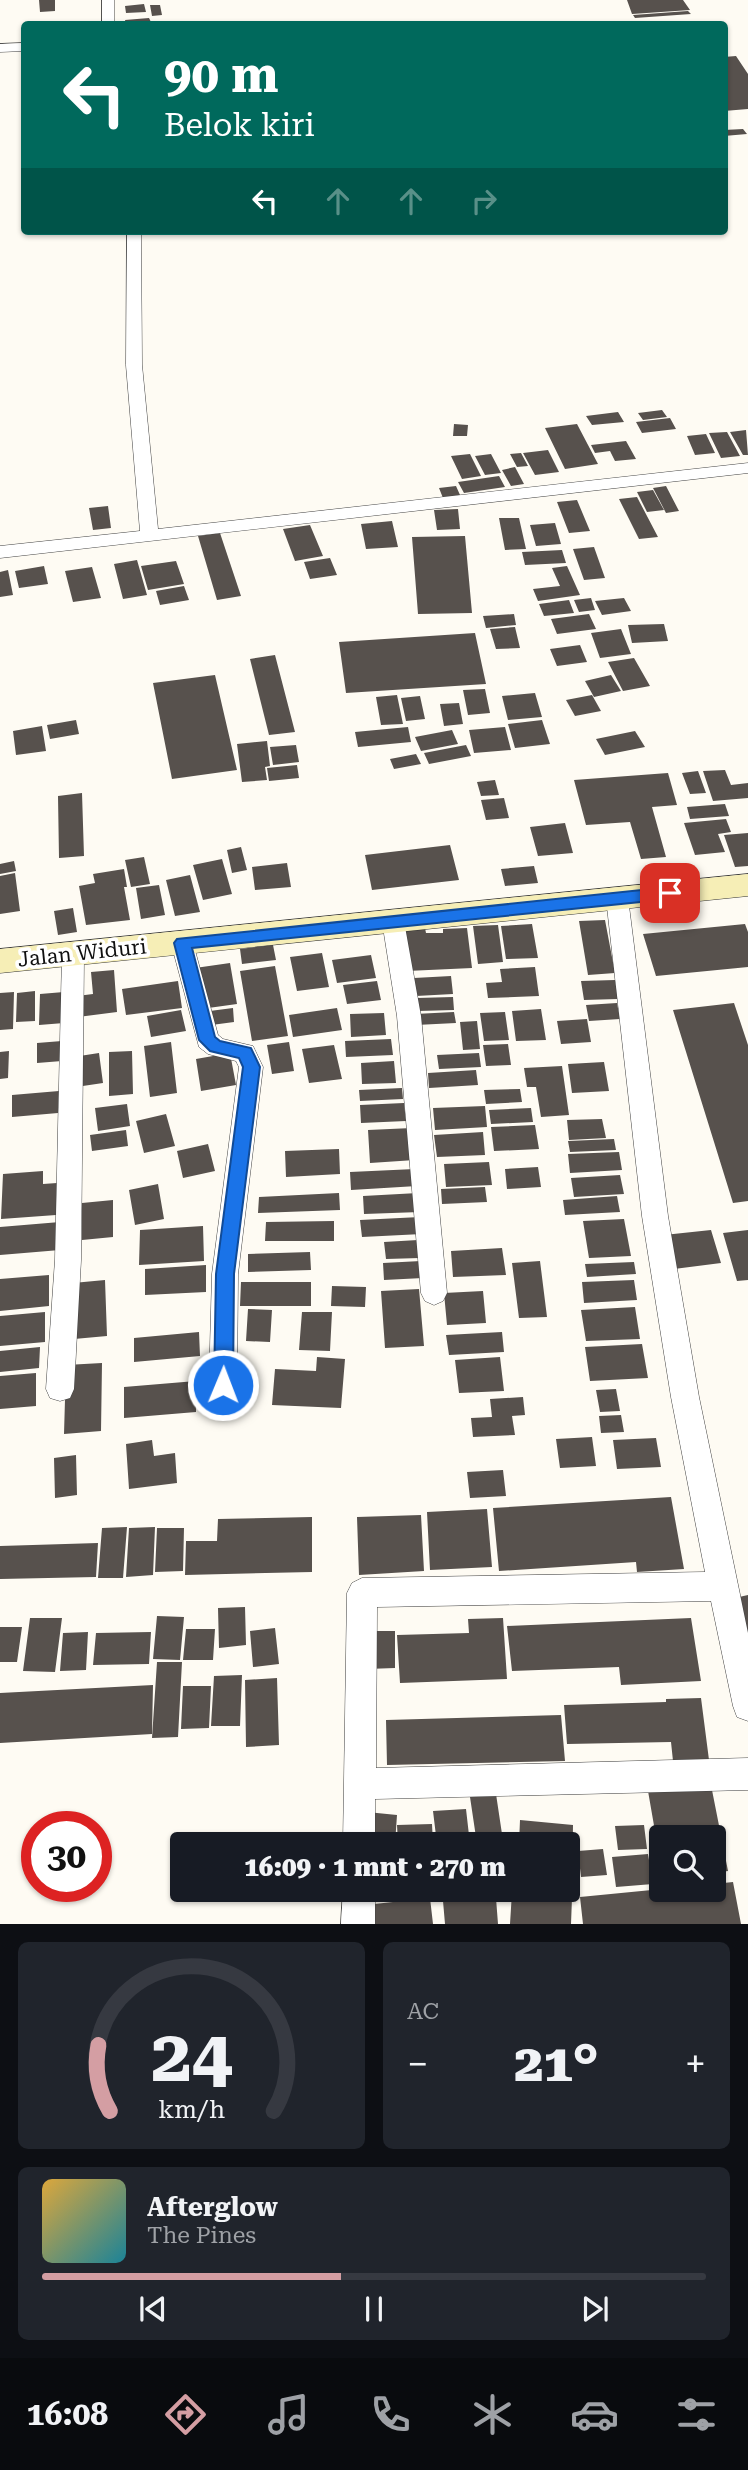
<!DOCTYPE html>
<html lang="id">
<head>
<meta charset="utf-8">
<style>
	:root { --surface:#171b24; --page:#20242c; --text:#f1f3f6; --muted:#9ea1a6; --line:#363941; --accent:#d49ea3 }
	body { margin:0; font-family:"Roboto Serif",serif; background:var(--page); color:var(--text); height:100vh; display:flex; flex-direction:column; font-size:26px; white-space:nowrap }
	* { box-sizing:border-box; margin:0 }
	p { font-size:23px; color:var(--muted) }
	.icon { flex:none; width:38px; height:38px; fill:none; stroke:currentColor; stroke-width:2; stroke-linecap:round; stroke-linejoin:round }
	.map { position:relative; height:1924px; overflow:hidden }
	.sheet { display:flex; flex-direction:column; gap:18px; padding:18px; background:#0d0f14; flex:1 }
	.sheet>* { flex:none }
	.banner { position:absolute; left:21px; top:21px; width:707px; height:214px; border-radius:7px; box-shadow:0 2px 5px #0004; background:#00695c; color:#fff; overflow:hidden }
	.tools { position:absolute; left:649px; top:1825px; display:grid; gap:14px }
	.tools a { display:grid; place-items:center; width:77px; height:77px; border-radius:7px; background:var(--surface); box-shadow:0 2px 5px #0004; font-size:35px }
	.speed { position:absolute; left:21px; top:1811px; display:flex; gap:14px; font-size:35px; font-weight:700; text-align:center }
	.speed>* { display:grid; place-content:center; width:91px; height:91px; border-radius:50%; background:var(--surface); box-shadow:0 2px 5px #0004; line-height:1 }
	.speed .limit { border:10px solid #d22; background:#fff; color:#111 }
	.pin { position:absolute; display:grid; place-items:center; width:60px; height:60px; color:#fff; margin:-30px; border-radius:14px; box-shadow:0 4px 10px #0006 }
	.me { position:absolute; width:77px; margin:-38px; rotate:1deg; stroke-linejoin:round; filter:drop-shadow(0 0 5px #0008) }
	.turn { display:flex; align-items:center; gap:24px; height:147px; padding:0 28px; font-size:32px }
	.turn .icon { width:91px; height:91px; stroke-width:2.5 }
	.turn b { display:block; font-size:49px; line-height:60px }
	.lanes { display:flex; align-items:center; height:66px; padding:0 28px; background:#0003; justify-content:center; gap:35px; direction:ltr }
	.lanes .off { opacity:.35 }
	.big { font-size:52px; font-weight:800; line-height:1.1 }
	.sheet .tile { flex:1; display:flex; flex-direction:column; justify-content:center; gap:10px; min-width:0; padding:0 24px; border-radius:10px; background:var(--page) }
	.sheet .dial { align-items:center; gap:0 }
	.dial svg { height:182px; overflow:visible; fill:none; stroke:var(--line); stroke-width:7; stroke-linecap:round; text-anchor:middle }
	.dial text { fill:var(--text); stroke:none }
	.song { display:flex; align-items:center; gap:21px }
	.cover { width:84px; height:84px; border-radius:10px; background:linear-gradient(135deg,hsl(40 70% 55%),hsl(190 70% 35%)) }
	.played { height:7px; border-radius:4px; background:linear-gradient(90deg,var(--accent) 45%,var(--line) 45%) }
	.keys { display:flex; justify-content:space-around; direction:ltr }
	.heat { display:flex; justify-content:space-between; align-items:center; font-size:38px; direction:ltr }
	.sheet .tiles { flex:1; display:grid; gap:18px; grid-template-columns:1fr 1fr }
	.tile:last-child { grid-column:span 2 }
	.trip { position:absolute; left:170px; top:1832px; width:410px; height:70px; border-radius:7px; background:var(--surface); box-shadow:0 2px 5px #0004; font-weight:800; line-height:70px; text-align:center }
	.tabs { display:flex; height:112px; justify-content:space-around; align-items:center; background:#090b0e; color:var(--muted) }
	.tabs .icon { width:49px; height:49px }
	.tabs .selected { color:var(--accent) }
	.tabs b { font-size:32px; color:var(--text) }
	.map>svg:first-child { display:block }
</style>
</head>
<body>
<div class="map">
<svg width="748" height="1924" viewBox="0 0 748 1924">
	<rect width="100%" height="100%" fill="#fefbf3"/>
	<path fill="#57514d" d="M39,0H55V11L40,12Z
		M627,0H683L690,10L632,14Z
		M144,4L146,12L126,13L125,6Z
		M150,5H160L162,15L152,16Z
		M688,11L691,14L635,18L633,15Z
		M149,18L152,24H126L125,20Z
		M736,56L748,74V109L724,111V57Z
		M743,129L747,134L724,136V130Z
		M662,410L667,417L643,420L638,413Z
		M618,412L624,422L592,425L586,416Z
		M670,418L676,429L642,433L636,422Z
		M454,424L468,425L467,436H453Z
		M577,424L598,464L565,469L545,428Z
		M746,430L748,455H743L730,432Z
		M727,432L740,456L721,458L709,433Z
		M706,434L715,453L695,455L687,436Z
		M626,441L636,459L615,461L610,451L595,453L591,445Z
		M548,450L559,472L535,475L523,453Z
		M521,453L528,466L517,467L510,454Z
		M470,454L481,476L462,479L451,456Z
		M491,454L501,473L485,475L475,456Z
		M515,467L524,484L511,486L502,470Z
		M499,476L505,487L464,493L458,482Z
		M456,486L460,495L443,498L439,488Z
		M666,486L679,511L666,513L653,488Z
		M653,490L664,510L647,512L637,492Z
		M637,497L658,537L639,539L619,499Z
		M577,500L590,531L569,533L557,502Z
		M108,506L111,528L93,530L89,508Z
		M458,509L460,529L437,530L434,510Z
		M499,518H519L526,549L505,550Z
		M392,521L398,547L366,549L361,524Z
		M555,523L561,544L536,546L530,525Z
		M310,525L323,556L295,561L283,529Z
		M220,533L241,596L217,600L198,536Z
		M465,536L472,613L418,614L412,537Z
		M594,547L605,578L584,580L573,549Z
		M562,550L566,563L525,565L522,552Z
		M330,558L337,575L310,579L304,562Z
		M137,560L147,595L123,599L114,564Z
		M176,561L184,584L148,590L141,566Z
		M44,566L48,584L19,588L15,571Z
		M567,566L580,595L538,601L533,589L560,586L552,568Z
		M92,567L101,598L73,602L65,571Z
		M8,570L13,595L0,597V572Z
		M184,586L189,600L160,605L156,591Z
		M591,598L595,610L579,612L574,600Z
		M624,598L631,611L602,615L595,601Z
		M569,600L574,613L544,616L539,604Z
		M514,614L516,625L486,628L483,616Z
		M589,614L596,629L557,634L551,619Z
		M664,624L668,641L632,643L628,625Z
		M515,627L520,648L496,649L490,629Z
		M621,629L631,654L600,658L591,633Z
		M475,633L486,684L346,693L339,642Z
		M580,645L587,662L557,666L550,649Z
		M275,655L295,732L269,735L250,659Z
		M634,658L650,686L623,691L608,662Z
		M215,675L237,770L172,779L153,683Z
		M611,675L621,691L594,697L585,681Z
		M485,689L490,713L468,715L463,690Z
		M535,693L542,717L508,720L502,696Z
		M397,695L403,724L381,725L376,697Z
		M592,695L601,711L575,716L566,700Z
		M420,696L425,719L406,721L401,698Z
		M459,703L463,724L444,726L440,704Z
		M76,720L79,734L50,739L47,725Z
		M542,720L550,744L515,748L508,724Z
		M42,726L46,751L16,755L13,731Z
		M408,727L411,742L358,747L355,732Z
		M505,727L511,750L474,753L469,730Z
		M452,730L458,744L421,751L415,737Z
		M635,731L645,747L605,755L596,739Z
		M267,741L270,766L265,767L267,780L242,782L237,744Z
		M296,745L299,762L273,765L270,747Z
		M466,745L471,756L429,764L424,753Z
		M416,754L421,764L394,769L390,759Z
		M297,765L299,778L269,781L267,768Z
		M725,770L731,785L748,783V798L713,801L703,771Z
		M698,771L706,793L690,794L682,773Z
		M668,773L677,805L652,807L666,857L641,859L630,822L586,825L574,780Z
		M495,780L499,795L481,796L477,782Z
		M82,793L84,856L59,858L58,796Z
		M504,798L509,818L486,820L481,800Z
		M725,804L729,816L690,819L687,807Z
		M726,819L731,832L718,834L725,852L695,855L684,823Z
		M565,823L573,853L538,856L530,827Z
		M748,833V866L735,867L724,835Z
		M450,845L459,880L372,890L365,855Z
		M241,847L247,870L232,873L227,850Z
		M144,857L150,884L131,887L125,860Z
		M222,859L232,894L203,900L193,865Z
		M14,861L16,871L0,874V864Z
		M287,863L291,887L255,890L252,867Z
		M534,866L538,883L505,886L501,869Z
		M124,869L127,887H124L130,920L86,925L79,886L95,883L93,874Z
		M15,873L20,911L0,914V876Z
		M190,875L200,912L175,916L166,880Z
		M159,885L165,915L141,919L136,888Z
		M73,908L77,932L58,935L54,911Z
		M605,920L615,973L588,975L579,921Z
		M532,924L538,958L506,959L501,926Z
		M745,924L748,932V967L656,976L643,934Z
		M498,925L503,962L478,964L473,926Z
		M425,928L426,933H443V929L467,928L472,968L407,971L403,929Z
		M273,945L276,960L242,964L240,949Z
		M322,953L329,987L297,991L290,957Z
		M371,955L376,978L337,983L332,960Z
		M230,963L237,1004L201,1009L195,968Z
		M275,966L288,1036L252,1041L240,971Z
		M535,967L539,996L488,998L486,983L502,982L500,969Z
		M114,970L117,1012L78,1017L77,996L93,994L91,972Z
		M451,976L453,994L416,996L414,978Z
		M615,980L618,999L584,1000L581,981Z
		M178,981L182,1008L126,1015L122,989Z
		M377,981L381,1000L347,1004L343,985Z
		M35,991V1021L16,1022L17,993Z
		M14,992L13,1029L0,1030V993Z
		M64,992V1023L39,1025L40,994Z
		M453,997L454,1010L418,1011L417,998Z
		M617,1003L620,1019L589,1021L586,1005Z
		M734,1003L748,1045V1201L733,1203L673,1010Z
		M233,1008L234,1022L204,1026L202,1012Z
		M337,1008L342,1030L293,1037L289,1015Z
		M541,1009L546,1040L516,1041L512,1011Z
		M181,1010L186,1031L151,1037L147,1016Z
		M454,1012L456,1023L416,1025L415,1014Z
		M505,1012L509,1040L484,1041L480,1013Z
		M384,1013L386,1035L351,1037L350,1014Z
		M587,1019L591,1042L561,1044L557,1021Z
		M477,1021L480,1049L463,1050L460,1022Z
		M391,1039L393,1055L346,1057L345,1041Z
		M62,1041V1061L37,1063V1043Z
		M171,1042L177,1093L150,1097L144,1046Z
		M289,1042L294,1071L272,1074L267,1045Z
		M508,1044L511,1065L486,1066L483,1045Z
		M334,1045L342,1079L309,1083L302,1049Z
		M9,1051L8,1078L0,1079V1052Z
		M132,1051L133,1094L109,1096V1052Z
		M99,1053L103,1083L76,1087L73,1057Z
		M230,1053L236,1085L201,1091L196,1059Z
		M479,1053L481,1067L439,1069L437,1055Z
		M394,1061L396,1083L362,1084L361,1063Z
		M604,1062L609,1091L572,1093L568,1064Z
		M562,1066L569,1115L541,1117L536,1087H527L524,1068Z
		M476,1070L478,1085L429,1088L428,1073Z
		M402,1088L403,1099L360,1101L359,1090Z
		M520,1089L522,1102L486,1104L484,1090Z
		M59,1091L58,1113L12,1117V1095Z
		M404,1103L406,1121L361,1123L360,1105Z
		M127,1104L130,1126L98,1131L95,1108Z
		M485,1106L487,1127L435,1130L433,1108Z
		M531,1108L533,1122L491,1124L489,1110Z
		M166,1114L175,1146L144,1153L136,1121Z
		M602,1119L606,1138L569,1140L567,1120Z
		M535,1125L539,1149L494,1151L491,1127Z
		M412,1128L415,1160L370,1163L368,1130Z
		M126,1130L128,1146L92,1151L90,1135Z
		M483,1132L485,1155L437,1157L434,1135Z
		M614,1139L616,1150L570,1152L568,1141Z
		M208,1144L215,1171L183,1178L177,1151Z
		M339,1149L340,1174L286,1177L285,1151Z
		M619,1152L622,1170L570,1173L568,1154Z
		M489,1162L492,1185L446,1187L444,1164Z
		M538,1167L541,1187L507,1189L505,1169Z
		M415,1169L417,1186L351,1190L350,1172Z
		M43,1171V1184L57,1183L56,1215L1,1219L3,1174Z
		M620,1175L624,1194L574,1197L571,1178Z
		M158,1184L164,1219L135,1225L129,1190Z
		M485,1187L487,1202L442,1204L441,1189Z
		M339,1193L340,1210L258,1213L259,1197Z
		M418,1193L420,1212L364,1214L363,1196Z
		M617,1196L620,1212L565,1215L563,1200Z
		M113,1200V1237L82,1240V1203Z
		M420,1217L422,1234L362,1237L360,1220Z
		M624,1219L631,1256L589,1258L583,1221Z
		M334,1221V1241H265L266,1222Z
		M60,1222V1250L0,1255V1227Z
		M203,1226L204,1261L139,1265L140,1230Z
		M711,1230L721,1263L674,1269L664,1235Z
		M748,1230V1280L737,1281L723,1233Z
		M418,1240L420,1258L386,1259L384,1242Z
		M502,1248L506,1275L453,1277L451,1251Z
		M310,1252L311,1270L248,1272V1254Z
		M421,1261L423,1278L384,1280L383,1263Z
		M540,1261L547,1317L519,1318L512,1263Z
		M634,1262L636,1274L587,1277L585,1264Z
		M206,1265V1292L145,1295V1269Z
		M49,1275V1306L0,1311V1279Z
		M105,1280L107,1336L74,1339L73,1283Z
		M634,1280L637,1300L584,1303L582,1282Z
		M241,1282H311V1306H240Z
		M332,1286L366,1287L365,1307L331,1306Z
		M419,1289L424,1346L385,1348L381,1291Z
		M483,1291L486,1323L447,1325L444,1293Z
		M635,1307L640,1339L586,1341L581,1310Z
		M248,1309L272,1310L270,1342L246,1341Z
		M45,1312V1342L0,1346V1316Z
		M302,1312H332L330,1351L299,1350Z
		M199,1332L200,1356L134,1362V1338Z
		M502,1332L504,1352L449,1355L446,1335Z
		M642,1344L648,1378L590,1381L585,1347Z
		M40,1347L39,1368L0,1372V1351Z
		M317,1357L345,1359L341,1408L272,1405L275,1369L316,1371Z
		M500,1357L504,1391L459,1393L455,1360Z
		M102,1363L101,1431L64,1434L66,1365Z
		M36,1373V1406L0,1409V1376Z
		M196,1381V1412L124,1418V1387Z
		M616,1389L620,1411L600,1412L596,1390Z
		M523,1397L525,1415L512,1416L515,1435L473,1437L471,1418L492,1417L490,1399Z
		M621,1415L624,1432L601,1433L599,1416Z
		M592,1437L596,1466L560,1468L556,1439Z
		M656,1438L661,1467L617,1469L613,1440Z
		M152,1440L154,1456L175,1453L177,1483L129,1489L126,1444Z
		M76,1455L77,1495L55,1498L54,1458Z
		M503,1470L506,1496L470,1498L467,1472Z
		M671,1497L684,1569L637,1572L636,1562L499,1571L493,1508Z
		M487,1509L492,1567L430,1570L427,1512Z
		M421,1515L424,1571L359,1575L357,1517Z
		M312,1517V1572L185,1575L186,1541H217L218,1519Z
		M127,1527L123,1578H98L102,1528Z
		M155,1527L153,1575L126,1577L129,1528Z
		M157,1528H184L183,1571L155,1572Z
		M98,1543L96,1577L0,1579V1546Z
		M748,1595V1637L730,1599Z
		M245,1607L246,1645L219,1648L218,1608Z
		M157,1616L184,1617L180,1660L153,1659Z
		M30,1618H62L55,1672L23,1671Z
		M503,1618L507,1679L400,1683L397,1635L469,1633L468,1619Z
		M691,1618L701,1681L621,1685L619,1667L512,1671L507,1626Z
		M0,1627H22L17,1662H0Z
		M275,1628L279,1664L253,1667L250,1631Z
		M186,1629H215L213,1660H183Z
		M367,1631H395V1668L367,1669Z
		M88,1632L86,1670L60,1671L63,1633Z
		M151,1632L149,1664L93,1665L96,1633Z
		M157,1662H182L178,1737L152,1738Z
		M242,1675L240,1726H211L214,1676Z
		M277,1678L279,1745L246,1747L245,1680Z
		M153,1685L152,1734L0,1743V1693Z
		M183,1686H211L209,1728L181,1729Z
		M701,1698L709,1760L673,1761L671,1742L567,1744L564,1705L666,1702V1699Z
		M561,1715L565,1761L387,1765L386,1720Z
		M711,1785L728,1871L714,1873V1838H662L660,1860L648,1791Z
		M496,1794L502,1834L508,1833L510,1844H477L470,1797Z
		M466,1809L470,1844H437L433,1811Z
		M367,1812L397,1815L395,1844H364Z
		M520,1820L573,1825L572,1888L567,1887V1844H519Z
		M432,1824L433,1844H398L397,1825Z
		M644,1825L647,1849L618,1850L615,1826Z
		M603,1849L607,1875L581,1877L578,1851Z
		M648,1854L653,1884L616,1887L612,1857Z
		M733,1882L741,1924H583L580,1897L662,1889L714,1890V1884Z
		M512,1892L572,1898L571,1924H510Z
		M430,1898L433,1924H367L365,1905Z
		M496,1898L498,1924H445L443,1901Z"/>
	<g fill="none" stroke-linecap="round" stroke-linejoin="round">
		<defs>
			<path id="minor" d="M102,0H114V24H102Z
				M24,43V51L0,52V44Z
				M127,231H141L142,365L158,529L748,463V473L0,558V546L140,531L126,365Z
				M617,890L625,892L628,898L668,1216L699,1397L748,1633V1721L737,1717L733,1706L711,1601L377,1607L376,1768L748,1758V1790L375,1799V1844H343L347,1593L352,1583L362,1578L705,1572L671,1397L642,1216L606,898L609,892Z
				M393,913L401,915L404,921L421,1016L447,1293L443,1301L434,1305L425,1301L421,1293L397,1016L382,921L385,915Z
				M182,935L190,937L193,943L218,1035L223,1039L253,1046L263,1067L238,1274L237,1385L233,1394L223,1397L213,1394L209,1385L212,1274L239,1067L236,1061L208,1054L199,1047L171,943L174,937Z
				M73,946L81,949L84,955L81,1260L74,1389L70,1398L60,1401L50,1398L46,1389L55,1260L62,955L65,949Z
				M343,1890H375V1924H341Z"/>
			<path id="secondary" d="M748,874V896L0,973V949Z"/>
		</defs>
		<use href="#minor" stroke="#424242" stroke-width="1"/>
		<use href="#secondary" stroke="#313131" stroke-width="1"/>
		<use href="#minor" fill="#fff" fill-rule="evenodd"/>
		<use href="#secondary" fill="#f6eeb6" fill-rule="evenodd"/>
	</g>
	<path fill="#1a73e8" stroke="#114b97" stroke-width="2" d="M670,887L677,893L670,899L192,948L215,1037L220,1041L251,1048L260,1067L234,1274L233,1385L230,1391L223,1394L217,1391L214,1385L216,1274L243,1067L239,1058L210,1051L199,1040L174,943L177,939Z"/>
	<g text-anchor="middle" stroke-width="7" stroke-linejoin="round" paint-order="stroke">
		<g font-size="21" fill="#0f0f0f" stroke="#fff">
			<text transform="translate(82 953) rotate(-6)" y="7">Jalan Widuri</text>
		</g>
	</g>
</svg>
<div class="tools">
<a><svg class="icon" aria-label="search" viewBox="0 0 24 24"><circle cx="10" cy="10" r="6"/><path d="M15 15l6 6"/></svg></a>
</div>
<div class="speed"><div class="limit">30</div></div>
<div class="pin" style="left:670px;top:893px;background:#d93025"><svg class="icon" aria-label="arrive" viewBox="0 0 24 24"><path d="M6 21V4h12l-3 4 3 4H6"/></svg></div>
<svg class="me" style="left:223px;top:1385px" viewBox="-20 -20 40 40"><circle r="17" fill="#1a73e8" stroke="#fff" stroke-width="3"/><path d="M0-11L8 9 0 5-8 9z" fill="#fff"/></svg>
<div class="trip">16:09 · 1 mnt · 270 m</div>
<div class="banner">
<div class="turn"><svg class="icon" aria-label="left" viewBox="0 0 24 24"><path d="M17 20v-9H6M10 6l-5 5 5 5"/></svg><div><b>90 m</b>Belok kiri</div></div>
<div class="lanes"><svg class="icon" aria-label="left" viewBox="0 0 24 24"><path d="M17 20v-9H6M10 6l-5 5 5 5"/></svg><svg class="icon off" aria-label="ahead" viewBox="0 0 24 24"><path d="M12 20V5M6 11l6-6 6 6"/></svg><svg class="icon off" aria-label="ahead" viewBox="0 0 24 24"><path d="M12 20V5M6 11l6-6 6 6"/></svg><svg class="icon off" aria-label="right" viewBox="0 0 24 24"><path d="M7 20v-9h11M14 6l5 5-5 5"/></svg></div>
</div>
</div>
<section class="sheet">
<div class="tiles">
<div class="tile dial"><svg viewBox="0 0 100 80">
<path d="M14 69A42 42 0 1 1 86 69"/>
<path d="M14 69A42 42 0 0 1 9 40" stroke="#d49ea3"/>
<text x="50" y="56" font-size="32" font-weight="700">24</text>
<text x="50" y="72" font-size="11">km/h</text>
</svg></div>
<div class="tile"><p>AC</p>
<div class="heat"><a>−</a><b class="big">21°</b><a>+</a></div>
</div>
<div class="tile">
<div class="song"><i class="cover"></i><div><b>Afterglow</b><p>The Pines</p></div></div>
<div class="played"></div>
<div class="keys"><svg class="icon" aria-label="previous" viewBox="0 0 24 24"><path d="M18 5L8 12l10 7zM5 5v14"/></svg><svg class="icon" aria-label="pause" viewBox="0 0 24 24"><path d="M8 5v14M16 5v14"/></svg><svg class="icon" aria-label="next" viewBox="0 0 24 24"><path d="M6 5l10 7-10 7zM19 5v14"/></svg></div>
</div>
</div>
</section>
<nav class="tabs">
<b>16:08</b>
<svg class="icon selected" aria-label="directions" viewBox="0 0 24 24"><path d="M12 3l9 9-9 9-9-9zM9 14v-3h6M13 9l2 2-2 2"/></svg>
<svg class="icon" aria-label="music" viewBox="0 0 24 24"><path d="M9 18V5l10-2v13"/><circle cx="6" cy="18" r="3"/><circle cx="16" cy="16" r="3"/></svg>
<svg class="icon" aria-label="phone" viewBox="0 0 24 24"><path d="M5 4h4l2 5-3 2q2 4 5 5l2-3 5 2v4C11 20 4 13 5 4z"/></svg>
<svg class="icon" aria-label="climate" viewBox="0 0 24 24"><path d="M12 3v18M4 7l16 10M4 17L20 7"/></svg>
<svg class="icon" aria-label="car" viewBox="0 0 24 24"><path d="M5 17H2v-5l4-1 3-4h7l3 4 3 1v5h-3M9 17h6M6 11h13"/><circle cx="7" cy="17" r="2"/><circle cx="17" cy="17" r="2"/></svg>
<svg class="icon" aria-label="filters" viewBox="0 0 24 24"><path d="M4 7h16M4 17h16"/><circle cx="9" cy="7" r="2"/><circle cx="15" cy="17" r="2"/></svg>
</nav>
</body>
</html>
